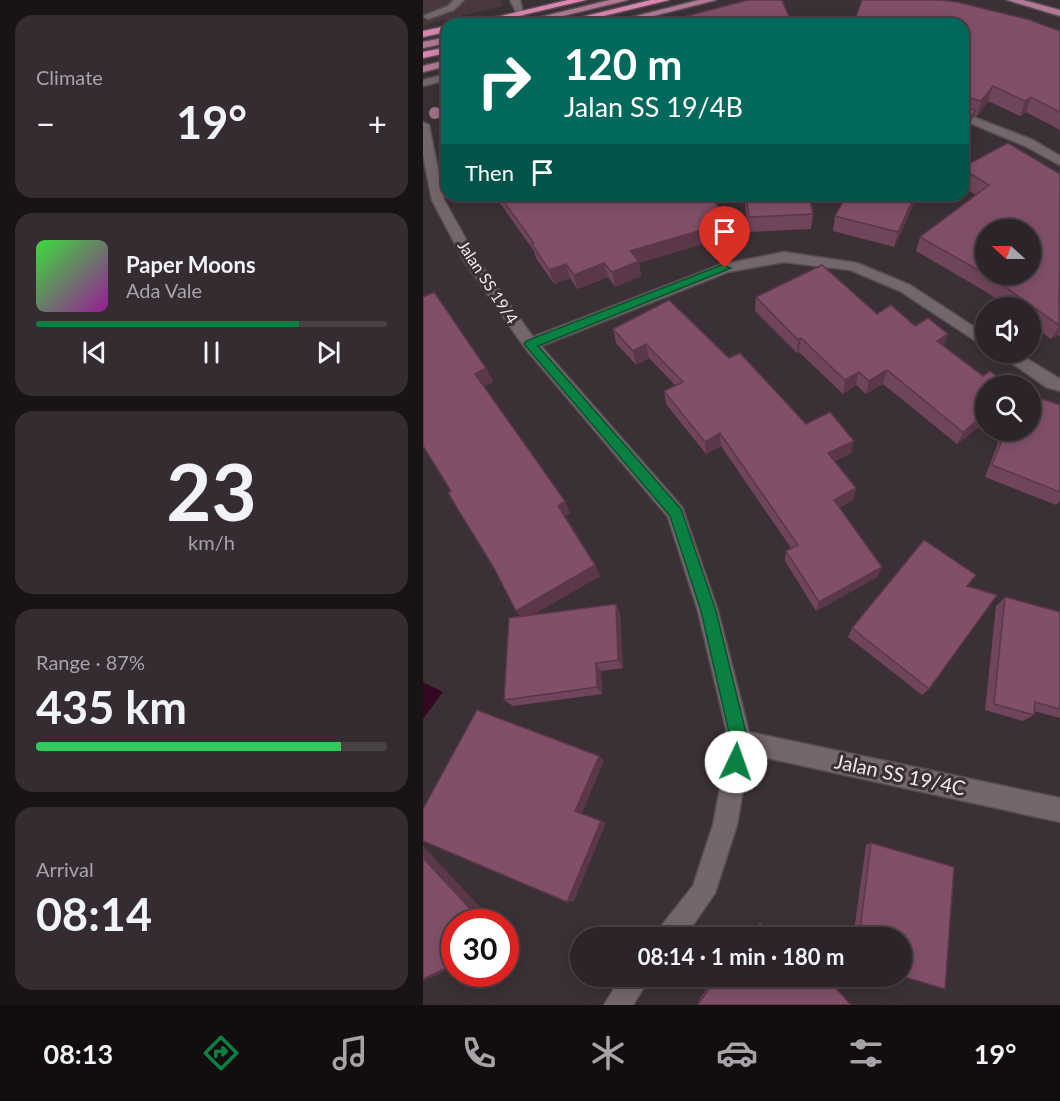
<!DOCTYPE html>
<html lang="en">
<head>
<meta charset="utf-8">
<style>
	:root { --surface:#2c2428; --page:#342c30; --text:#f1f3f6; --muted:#a6a4a8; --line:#484145; --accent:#0b8043 }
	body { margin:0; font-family:Lato,sans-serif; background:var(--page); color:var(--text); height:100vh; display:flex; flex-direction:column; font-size:22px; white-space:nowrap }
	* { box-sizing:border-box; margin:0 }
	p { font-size:20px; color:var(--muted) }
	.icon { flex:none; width:33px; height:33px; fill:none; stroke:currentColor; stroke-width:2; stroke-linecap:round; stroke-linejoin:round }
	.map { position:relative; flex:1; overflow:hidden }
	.side { display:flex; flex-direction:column; gap:15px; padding:15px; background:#181416; width:423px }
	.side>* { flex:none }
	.hud { position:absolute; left:18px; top:18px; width:528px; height:183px; border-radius:18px; box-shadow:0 3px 15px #0003,0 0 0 2px var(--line); background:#00695c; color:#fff; overflow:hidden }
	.needle { width:39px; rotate:291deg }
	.fabs { position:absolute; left:552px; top:219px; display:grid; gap:12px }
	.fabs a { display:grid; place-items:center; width:66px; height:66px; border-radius:50%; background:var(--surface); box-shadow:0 3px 15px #0003,0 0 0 2px var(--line); font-size:30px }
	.speed { position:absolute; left:18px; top:909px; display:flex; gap:12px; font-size:30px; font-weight:700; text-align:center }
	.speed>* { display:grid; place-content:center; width:78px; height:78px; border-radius:50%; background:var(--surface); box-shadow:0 3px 15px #0003,0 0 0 2px var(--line); line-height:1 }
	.speed .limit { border:9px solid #d22; background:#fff; color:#111 }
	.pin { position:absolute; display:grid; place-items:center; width:51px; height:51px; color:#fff; margin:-62px -26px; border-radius:50% 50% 50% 0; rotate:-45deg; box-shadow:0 0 6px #0007 }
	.pin .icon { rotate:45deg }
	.me { position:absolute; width:66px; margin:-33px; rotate:3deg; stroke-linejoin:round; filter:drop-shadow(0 0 4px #0008) }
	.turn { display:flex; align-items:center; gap:21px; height:126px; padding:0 24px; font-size:27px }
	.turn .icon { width:78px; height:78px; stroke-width:2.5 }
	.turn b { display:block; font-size:42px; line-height:51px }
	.then { display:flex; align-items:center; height:57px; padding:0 24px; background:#0003; gap:12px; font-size:22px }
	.big { font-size:45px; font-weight:700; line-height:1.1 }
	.side .card { flex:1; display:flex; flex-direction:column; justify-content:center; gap:9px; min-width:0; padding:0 21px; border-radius:18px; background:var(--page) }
	.side .dial { align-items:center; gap:0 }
	.dial b { font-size:78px; line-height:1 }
	.song { display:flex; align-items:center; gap:18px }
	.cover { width:72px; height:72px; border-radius:9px; background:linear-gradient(135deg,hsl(120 70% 55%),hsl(300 70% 35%)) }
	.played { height:6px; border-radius:3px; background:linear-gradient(90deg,var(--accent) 75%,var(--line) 75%) }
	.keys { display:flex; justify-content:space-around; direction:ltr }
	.heat { display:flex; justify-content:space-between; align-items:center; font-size:33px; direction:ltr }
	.charge { height:9px; border-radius:4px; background:linear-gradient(90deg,#34c759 87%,var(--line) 0) }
	.trip { position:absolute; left:147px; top:927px; width:342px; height:60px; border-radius:30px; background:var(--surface); box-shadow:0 3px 15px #0003,0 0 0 2px var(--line); font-weight:700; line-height:60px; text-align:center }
	.dock { display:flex; height:96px; justify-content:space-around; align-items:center; background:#120e10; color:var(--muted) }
	.dock .icon { width:42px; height:42px }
	.dock .on { color:var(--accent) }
	.dock b { font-size:27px; color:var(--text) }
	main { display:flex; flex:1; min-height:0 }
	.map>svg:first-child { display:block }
</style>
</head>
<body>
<main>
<section class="side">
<div class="card"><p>Climate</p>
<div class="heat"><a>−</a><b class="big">19°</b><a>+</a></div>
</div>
<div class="card">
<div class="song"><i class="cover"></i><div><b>Paper Moons</b><p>Ada Vale</p></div></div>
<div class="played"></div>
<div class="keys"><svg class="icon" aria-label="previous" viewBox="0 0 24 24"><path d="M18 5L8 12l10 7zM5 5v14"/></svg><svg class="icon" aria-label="pause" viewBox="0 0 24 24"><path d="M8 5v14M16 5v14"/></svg><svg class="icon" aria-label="next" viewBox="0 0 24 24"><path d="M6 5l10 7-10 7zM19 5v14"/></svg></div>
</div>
<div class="card dial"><b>23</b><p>km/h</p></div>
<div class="card"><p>Range · 87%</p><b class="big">435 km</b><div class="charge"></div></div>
<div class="card"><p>Arrival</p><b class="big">08:14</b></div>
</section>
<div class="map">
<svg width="637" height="1005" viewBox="0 0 637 1005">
	<rect width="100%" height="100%" fill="#3b3035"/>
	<path fill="#493840" d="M0,0H78L80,6L0,25Z"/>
	<path fill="#340822" d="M0,682L20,692L0,719Z"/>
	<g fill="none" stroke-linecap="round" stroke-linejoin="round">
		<defs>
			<path id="minor" d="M31,0H41L31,10L5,19L0,16L25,6Z
				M87,0H97L101,16H95Z
				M24,74V80L0,86V80Z
				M540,113L610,140L637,156V165L602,146L540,120Z
				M0,122L6,125L21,200L54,259L110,337L297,265L361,252L434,263L487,285L562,334V347L477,291L427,270L361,262L305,272L118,346L259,507L295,611L326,732L637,798V822L326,754L314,825L292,893L261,938H232L236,929L270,886L290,825L306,741L275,611L245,517L102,348L41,261L9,200L0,155Z
				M573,352H593L637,379V391L623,387Z
				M199,976H228L210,1005H181Z"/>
			<path id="major" d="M187,0H205L107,24H89Z
				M276,0H293L199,24H182Z
				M584,0H600L637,10V16Z
				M24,37V43L0,48V42Z
				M24,60V66L0,72V66Z"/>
			<path id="highway" d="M145,0H163L62,24H44Z
				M228,0H246L148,24H130Z
				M24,26V32L0,37V31Z
				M24,47V53L0,58V52Z"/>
		</defs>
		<use href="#minor" stroke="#574e53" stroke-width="3"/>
		<use href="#major" stroke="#574e53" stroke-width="3"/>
		<use href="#highway" stroke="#574e53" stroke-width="3"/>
		<use href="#minor" fill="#74666d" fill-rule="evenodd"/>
		<use href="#major" fill="#b27997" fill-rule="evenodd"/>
		<use href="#highway" fill="#dc85b3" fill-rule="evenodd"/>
	</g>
	<circle fill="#a2718a" cx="12" cy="113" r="6"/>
	<path fill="#70445a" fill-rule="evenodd" d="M540,24L637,31V130L603,112L597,116L565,101L554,116L550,115L547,125L540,135Z
		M540,167L637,174V336L635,335L628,339L608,324V308H585L565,293L493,251L497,237L553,195L540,187ZM562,230L608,274H562Z
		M72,195H287L306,236L216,263L218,276L192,287L185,277L154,289L147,278L131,284L113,258L111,251L74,199Z
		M321,195H386L390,214L388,229L325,232Z
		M495,195L471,247L410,231L412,216Z
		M333,297L454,314L525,334L520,346L562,422L534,444L460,384L443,394L433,385L420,394L376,352L374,353L332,311Z
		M190,329L306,358L383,424L428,453L412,461L433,488L430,500L416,508L459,567L454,577L393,611L362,561L363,551L368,548L298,446L283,454L243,404L241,391L252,385L226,358L213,365L193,343Z
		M63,368L70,382L61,386L142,501L147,513L142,516L172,565L177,576L109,615L197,613L200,668L178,671L179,694L90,706L81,700L98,617L93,611L71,568L28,491Z
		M637,405V501L633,505L562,477L580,430H608Z
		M544,586L506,689L499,695L425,637L429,628Z
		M582,597L637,612V718L611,711V715L600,721L562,710L573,606Z
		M448,843L478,938H430L443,845Z
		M337,922L351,938H325Z
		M294,976H402L275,1004L277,998Z"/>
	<path fill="#5b374a" d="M570,86L565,101L554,116L558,101Z
		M608,97L603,112L597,116L602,101Z
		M552,111L547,125L540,135V127Z
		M492,195H495L471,247L475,232Z
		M306,222V236L216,263L218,276L192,287L189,272L207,251Z
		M181,263L185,277L154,289L151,275Z
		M143,264L147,278L131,284L126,270Z
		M637,325V332L635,335L628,339Z
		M525,334L519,348L514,341Z
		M378,338L376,352L374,353L375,340Z
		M223,344L226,358L213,365L210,351Z
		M63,368L70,382L59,387L52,374Z
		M464,370L460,384L443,394L446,381Z
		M436,372L433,385L420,394L422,380Z
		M562,414V422L534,444L540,432Z
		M297,433L298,446L283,454L282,442Z
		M431,441L428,453L403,466L405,453Z
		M433,488L430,500L408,512L411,500Z
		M142,501L147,513L140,517L135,506Z
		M172,565L177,576L101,620L93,611Z
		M459,567L454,577L393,611L396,602Z
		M193,604L197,613L200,668L195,660Z
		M173,663L178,671L179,694L174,687Z
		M176,756L181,761L159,813L152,811Z
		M178,821L183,823L151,901L144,902Z
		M0,846L61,911L57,922H46L0,858Z
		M32,958V967L0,981V979Z"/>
	<path fill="#824f69" stroke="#5b374a" stroke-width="1.5" d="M325,0H359L369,24H233Z
		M439,0H517L534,2L607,20L637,31V112L608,97L602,101L570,86L558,101L543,97L542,105L552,111L540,127V24H430Z
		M585,143L637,174L636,325L571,279L564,274H608V230H562V274L497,237L566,185L540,169V167Z
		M76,195H287L306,222L207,251L216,261L189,272L181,263L151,275L143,264L126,270L109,244L111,243Z
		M323,195H386L390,214L326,217Z
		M424,195H492L475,232L412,216Z
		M399,265L454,314L468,305L492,326L505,318L525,334L514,341L560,376L567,371L587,386H562V414L540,432L464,370L446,381L436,372L422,380L378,338L375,340L333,297Z
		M11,292L63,368L52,374L142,501L135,506L172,565L93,611L71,568L25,493L28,491L0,446V297Z
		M246,300L306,358L317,353L383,424L407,412L431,441L405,453L433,488L411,500L459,567L396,602L363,551L375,545L297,433L282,442L241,391L260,382L223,344L210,351L190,329Z
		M608,395L637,405V492L569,465L583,430H608Z
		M501,540L553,575L544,586L574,595L506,689L429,628Z
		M582,597L637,612V709L612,702L611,715L571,704Z
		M193,604L195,660L173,663L174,687L81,700L86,618Z
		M54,710L176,756L152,811L178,821L144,902L0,841V809Z
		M448,843L531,867L522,989L478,976V938H436Z
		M0,858L50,912L46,922H32V958L28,966L0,979Z
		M337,924L350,938H327Z
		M296,976H385L386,978L388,976H402L428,1005H276L275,1004Z"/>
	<path fill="#0b8043" stroke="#07532c" stroke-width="1.5" d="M299,265L308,268L115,346L258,509L293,611L325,741L319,768L313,770L307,768L304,762L308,741L278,611L247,516L101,344L103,341Z"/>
	<g text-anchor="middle" stroke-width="6" stroke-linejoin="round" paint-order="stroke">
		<g font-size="16" fill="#efe8eb" stroke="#3b3035">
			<text transform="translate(65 282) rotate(57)" y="6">Jalan SS 19/4</text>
		</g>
		<g font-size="20" fill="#efe8eb" stroke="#3b3035">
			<text transform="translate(477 775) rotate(12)" y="7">Jalan SS 19/4C</text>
		</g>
	</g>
</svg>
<div class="fabs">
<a><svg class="needle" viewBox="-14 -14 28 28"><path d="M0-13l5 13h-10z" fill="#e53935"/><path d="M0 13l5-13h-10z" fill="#a6a4a8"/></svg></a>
<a><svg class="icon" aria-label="sound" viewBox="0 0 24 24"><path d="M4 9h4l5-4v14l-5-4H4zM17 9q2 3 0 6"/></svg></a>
<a><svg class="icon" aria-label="search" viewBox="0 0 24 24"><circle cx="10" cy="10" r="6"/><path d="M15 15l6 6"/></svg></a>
</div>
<div class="speed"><div class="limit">30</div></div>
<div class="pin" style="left:302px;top:268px;background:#d93025"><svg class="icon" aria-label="arrive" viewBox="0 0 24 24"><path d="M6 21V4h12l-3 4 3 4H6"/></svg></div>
<svg class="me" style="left:313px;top:762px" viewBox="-20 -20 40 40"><circle r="19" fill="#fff"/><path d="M0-13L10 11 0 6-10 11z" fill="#0b8043"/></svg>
<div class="trip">08:14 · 1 min · 180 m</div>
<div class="hud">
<div class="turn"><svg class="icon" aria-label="right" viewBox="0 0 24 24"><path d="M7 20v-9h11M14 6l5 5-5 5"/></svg><div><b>120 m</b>Jalan SS 19/4B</div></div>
<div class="then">Then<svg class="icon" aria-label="arrive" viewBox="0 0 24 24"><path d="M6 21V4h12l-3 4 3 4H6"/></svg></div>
</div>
</div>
</main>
<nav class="dock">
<b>08:13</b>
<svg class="icon on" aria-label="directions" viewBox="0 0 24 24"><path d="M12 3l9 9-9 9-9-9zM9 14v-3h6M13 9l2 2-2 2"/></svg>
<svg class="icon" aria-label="music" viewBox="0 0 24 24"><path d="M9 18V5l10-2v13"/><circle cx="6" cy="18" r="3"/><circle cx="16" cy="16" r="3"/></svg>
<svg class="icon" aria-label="phone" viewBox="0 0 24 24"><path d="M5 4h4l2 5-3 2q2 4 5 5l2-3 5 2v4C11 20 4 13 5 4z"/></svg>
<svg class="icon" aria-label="climate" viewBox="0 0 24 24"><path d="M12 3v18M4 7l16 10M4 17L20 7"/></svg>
<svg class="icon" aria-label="car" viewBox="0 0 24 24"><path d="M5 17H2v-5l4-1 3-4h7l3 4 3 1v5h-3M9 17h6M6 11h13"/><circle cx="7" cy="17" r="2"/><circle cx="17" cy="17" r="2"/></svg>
<svg class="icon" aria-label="filters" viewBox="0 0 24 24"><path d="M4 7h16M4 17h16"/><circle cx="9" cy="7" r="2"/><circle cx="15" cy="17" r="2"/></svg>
<b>19°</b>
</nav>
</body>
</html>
